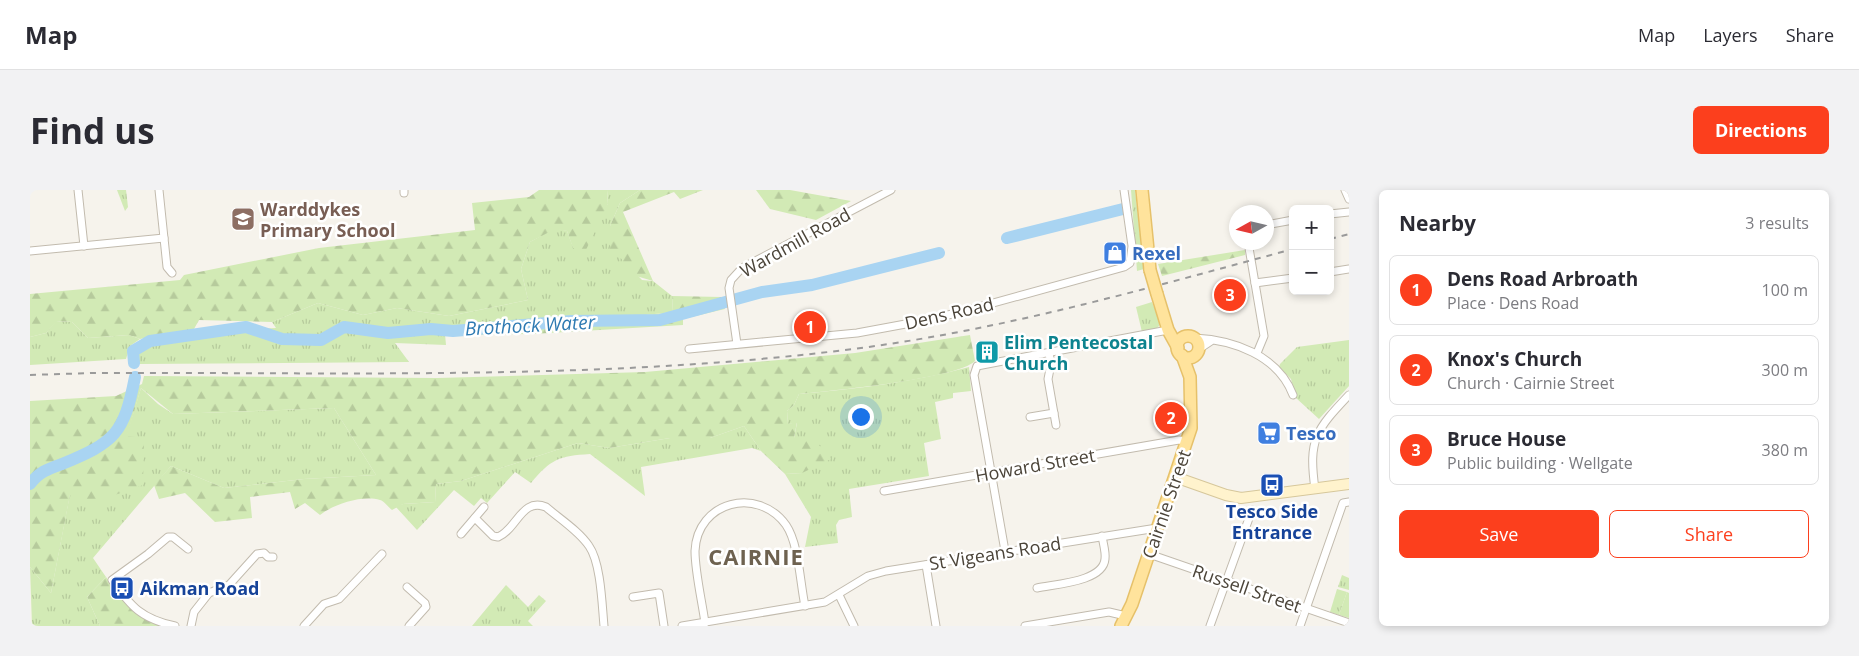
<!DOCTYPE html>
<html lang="en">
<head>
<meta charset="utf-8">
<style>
	body { margin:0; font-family:"Open Sans",sans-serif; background:#f2f2f3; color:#2b2b33 }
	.controls { position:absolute; right:15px; top:15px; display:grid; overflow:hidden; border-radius:8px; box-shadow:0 2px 8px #0003 }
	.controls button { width:45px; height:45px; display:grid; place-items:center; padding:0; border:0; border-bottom:1px solid #e1e1e2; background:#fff; color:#2b2b33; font:25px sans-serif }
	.compass { position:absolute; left:1199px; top:15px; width:45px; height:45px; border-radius:50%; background:#fff; box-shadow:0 2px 8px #0003; rotate:262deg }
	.you { position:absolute; left:830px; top:226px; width:18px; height:18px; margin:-12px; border:4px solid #fff; border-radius:50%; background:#1a73e8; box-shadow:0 0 0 8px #1a73e833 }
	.badge { display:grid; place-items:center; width:32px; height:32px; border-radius:50%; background:#fc3f1d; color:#fff; font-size:16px; font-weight:700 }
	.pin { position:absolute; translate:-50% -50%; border:2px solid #fff; box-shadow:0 1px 5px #0006 }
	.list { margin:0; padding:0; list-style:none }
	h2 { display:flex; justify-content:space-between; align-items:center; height:65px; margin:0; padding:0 20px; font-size:21px }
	h2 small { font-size:16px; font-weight:400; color:#7c7c81 }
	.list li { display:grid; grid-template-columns:32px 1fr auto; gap:15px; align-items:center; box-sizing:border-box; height:70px; margin:0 10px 10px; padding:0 10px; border:1px solid #e1e1e2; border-radius:8px }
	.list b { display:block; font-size:19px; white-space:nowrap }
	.list p { margin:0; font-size:16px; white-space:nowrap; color:#7c7c81 }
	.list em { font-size:16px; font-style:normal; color:#7c7c81 }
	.actions { display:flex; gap:10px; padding:15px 20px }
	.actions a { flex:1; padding:11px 0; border:1px solid #fc3f1d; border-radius:8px; text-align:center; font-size:18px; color:#fc3f1d }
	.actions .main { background:#fc3f1d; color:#fff }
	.map { position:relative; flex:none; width:1319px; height:436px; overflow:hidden; border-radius:8px }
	header { display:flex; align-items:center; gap:30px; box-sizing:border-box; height:70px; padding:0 25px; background:#fff; border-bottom:1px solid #e1e1e2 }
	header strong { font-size:24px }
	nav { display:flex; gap:28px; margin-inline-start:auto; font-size:18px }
	.intro { display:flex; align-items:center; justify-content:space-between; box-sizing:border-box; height:120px; padding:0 30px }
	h1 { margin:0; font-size:35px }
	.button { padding:12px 22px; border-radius:8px; background:#fc3f1d; color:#fff; font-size:18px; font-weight:700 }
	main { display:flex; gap:30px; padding:0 30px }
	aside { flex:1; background:#fff; border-radius:8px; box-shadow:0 2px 8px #0003 }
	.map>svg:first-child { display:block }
</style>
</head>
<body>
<header>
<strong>Map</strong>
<nav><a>Map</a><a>Layers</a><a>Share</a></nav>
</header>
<div class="intro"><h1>Find us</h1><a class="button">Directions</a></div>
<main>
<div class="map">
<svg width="1319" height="436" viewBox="0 0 1319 436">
	<defs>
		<pattern id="grass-tufts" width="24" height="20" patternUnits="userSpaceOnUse" patternTransform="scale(1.25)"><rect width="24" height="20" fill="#d2eab5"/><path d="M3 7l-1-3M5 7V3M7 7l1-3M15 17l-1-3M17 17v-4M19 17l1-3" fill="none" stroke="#b6ca9c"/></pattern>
		<pattern id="forest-firs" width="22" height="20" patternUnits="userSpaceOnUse" patternTransform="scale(1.25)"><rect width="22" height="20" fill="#d2eab5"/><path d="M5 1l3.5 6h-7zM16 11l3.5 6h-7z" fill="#b6ca9c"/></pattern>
	</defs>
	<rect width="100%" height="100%" fill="#f6f3ec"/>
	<g fill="url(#grass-tufts)">
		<path d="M87 0H96L98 17 95 21Z"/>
		<path d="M577 0H610L590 13 580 36 592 69 612 90 623 91 642 106 643 122 588 128 431 136 437 145 415 144 416 155 365 153 379 172 108 174 107 162C138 145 210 140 246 138L242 132 288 113 333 125 367 118 419 126 498 110 491 79 500 52 525 38 537 41 543 57 578 14Z"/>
		<path d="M1101 0H1105L1114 79 1107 81Z"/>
		<path d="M1122 112 1129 130V136L1125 140 1112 142 1106 117Z"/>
		<path d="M26 131 42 132 58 148 99 145 110 149 100 156 96 169 0 175V147L16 143Z"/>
		<path d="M1319 150V196L1289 229 1266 208 1261 189 1249 177 1250 174 1267 157Z"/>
		<path d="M939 177 941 201 923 203V208L905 212 911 249 894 253 899 286 819 299 822 327 809 330 806 335 808 353 775 357 781 327 755 284 772 283 764 248 767 233 758 234 757 221 764 215 769 204C825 199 885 192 939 177Z"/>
		<path d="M111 198 128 214 143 224 304 218 346 285 274 289 194 298 141 276 63 368 76 387 57 407 70 436H2L0 377 21 403 40 304 96 247Z"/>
		<path d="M714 236 731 261 722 258 611 277 615 306 560 264C529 266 521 269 501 293L485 282 457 313 451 308 444 316 424 300 387 340 365 316 373 314 405 312 406 294 431 291 548 253 579 258 640 248H680Z"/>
		<path d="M1312 385 1319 388V400L1308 397Z"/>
		<path d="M476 395 498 417 509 405 516 411 498 431 503 436H442Z"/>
		<path d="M1307 399 1317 402 1309 425 1300 422Z"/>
	</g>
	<g fill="url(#forest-firs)">
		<path d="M509 0H577L578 14 554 64 543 58 537 41 525 39 500 52 491 79 498 110 419 126 367 118 333 125 288 113 242 132 169 130 164 139 110 149 99 145 58 148 42 132 27 131 16 143 0 147V104L150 90 154 85 289 58 445 40 442 13 499 7Z"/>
		<path d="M610 0H673L650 9 644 2 593 22 623 91 596 83 592 69 580 63V36L590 13Z"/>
		<path d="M726 0H760L821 11 786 30 740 19Z"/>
		<path d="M1215 60V65L1132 86 1128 74Z"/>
		<path d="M642 106 692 107 695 119 653 129V135L502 144 437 145 431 136 588 128 643 122Z"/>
		<path d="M940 145 945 171C927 189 799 201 769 204L764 215 757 221 758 234 767 232 764 248 782 247 801 269 772 283 755 284 731 261 714 236 680 248H640L579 258 548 253 431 291 406 294 405 312 373 314 362 320C358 317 354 311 350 310 332 305 304 314 290 325L275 313 265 319 260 302 220 307 222 328 185 332 155 303 129 309 124 295 141 276 194 298 274 289 346 285 304 218 143 224 111 198 97 246 114 248 113 295 54 316 40 305 21 403 0 377V211L86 206 112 194 114 186 407 188 615 182 825 163Z"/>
		<path d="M76 387 92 407 138 436H70L57 407Z"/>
	</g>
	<path fill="#d2eab5" d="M1317 402 1319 403V428L1309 425Z"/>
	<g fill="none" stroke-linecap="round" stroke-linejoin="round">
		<g stroke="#a9d4f2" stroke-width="12">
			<path d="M977 48 1093 19"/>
			<path d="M104 173 103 161 120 151 216 137 252 149 291 150 314 137 358 143 401 139 423 141 541 131 630 130 732 102 782 95 909 63"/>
			<path d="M0 294C9 282 18 279 32 274 85 252 94 244 105 187"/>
		</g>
		<g stroke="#c2bbae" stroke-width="9">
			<g id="minor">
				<path d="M48 0 54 56"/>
				<path d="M129 0 137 77 142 83"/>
				<path d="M374 0V3"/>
				<path d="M1315 0 1319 9"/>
				<path d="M1300 24 1319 22"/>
				<path d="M1236 35 1263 30"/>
				<path d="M1218 52 1234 146 1227 163"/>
				<path d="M0 61 134 48"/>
				<path d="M1300 82 1319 79"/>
				<path d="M1225 93 1263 88"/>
				<path d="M1165 148C1203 150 1248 165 1263 205"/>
				<path d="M707 154 699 98 701 90 712 78 861 0"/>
				<path d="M659 159 827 143 881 133 927 123 1094 77 1100 73 1102 56 1094 0"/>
				<path d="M1169 159 1181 151"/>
				<path d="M1019 163 1021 174 1018 189 1026 235"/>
				<path d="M1000 227 1024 223"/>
				<path d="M1285 299C1278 249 1286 240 1319 205"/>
				<path d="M854 301 1149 250 1157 251"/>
				<path d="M445 328 463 346 468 347C487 339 492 307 516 317 530 329 549 341 559 356 571 373 572 415 574 436"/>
				<path d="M431 344 454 317"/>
				<path d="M975 361 944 185 947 176 1138 140"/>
				<path d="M1119 364 1319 433"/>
				<path d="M896 375 906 436"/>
				<path d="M377 397 395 413 396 417 379 436"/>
				<path d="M1007 398C1025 394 1073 392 1075 369 1076 362 1073 353 1072 346"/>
				<path d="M809 405 824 436"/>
				<path d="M603 407 629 403 634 436"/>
				<path d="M675 433C672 411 665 382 665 361 667 311 728 296 756 335 769 354 770 393 775 416"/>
				<path d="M145 436C112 429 101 417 82 390L118 364 138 347H143L158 359"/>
				<path d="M161 436 164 422 179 403 199 395 227 364 234 363 238 367H243"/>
				<path d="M274 436 294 414 309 409 352 364"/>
				<path d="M652 436 795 412 838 386 856 381 1127 338"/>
				<path d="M995 436 1079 422 1096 426"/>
				<path d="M1180 436 1222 320"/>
				<path d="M1270 436 1313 313 1319 312"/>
			</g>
		</g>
		<g stroke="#d6c79b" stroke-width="12">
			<path id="secondary" d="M1145 287 1196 305 1211 308 1319 294"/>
		</g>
		<g stroke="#e6c16a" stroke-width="14">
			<g id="primary">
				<path d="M1112 0 1120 80"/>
				<path d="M1127 104 1138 140 1148 158"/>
				<circle cx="1158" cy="157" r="11"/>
				<path d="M1091 436 1102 414 1161 238 1160 187 1152 165"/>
			</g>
		</g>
		<use href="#minor" stroke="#fff" stroke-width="7"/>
		<use href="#secondary" stroke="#fff3cd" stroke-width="10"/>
		<use href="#primary" stroke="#ffe39c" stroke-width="11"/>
		<g stroke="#9a9a9a" stroke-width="2" stroke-dasharray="6 6" stroke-linecap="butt">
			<path d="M1300 49 1319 44"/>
			<path d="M0 185 62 183C316 182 571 191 823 159 973 140 1118 98 1263 59"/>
		</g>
		<g stroke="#e6c16a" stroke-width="14" stroke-linecap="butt">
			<path id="primary-bridge" d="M1120 80 1127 104"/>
		</g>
		<use href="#primary-bridge" stroke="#ffe39c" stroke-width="11"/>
	</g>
	<defs>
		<g id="school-square" transform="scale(1.25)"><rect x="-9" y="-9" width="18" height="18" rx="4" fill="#8d6e63" stroke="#fff"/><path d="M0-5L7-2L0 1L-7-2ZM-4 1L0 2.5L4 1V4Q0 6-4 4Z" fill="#fff"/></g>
		<g id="shop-square" transform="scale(1.25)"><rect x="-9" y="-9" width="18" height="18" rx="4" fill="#3f7fe0" stroke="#fff"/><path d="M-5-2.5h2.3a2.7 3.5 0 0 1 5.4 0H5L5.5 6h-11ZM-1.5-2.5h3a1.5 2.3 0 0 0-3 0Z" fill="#fff"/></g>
		<g id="building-square" transform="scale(1.25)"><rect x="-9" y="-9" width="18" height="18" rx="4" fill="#0f9aa8" stroke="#fff"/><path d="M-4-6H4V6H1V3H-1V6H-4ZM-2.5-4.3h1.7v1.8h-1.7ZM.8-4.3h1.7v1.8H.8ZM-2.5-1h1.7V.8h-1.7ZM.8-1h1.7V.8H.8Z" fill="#fff"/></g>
		<g id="supermarket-square" transform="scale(1.25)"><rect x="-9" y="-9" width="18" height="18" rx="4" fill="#3f7fe0" stroke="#fff"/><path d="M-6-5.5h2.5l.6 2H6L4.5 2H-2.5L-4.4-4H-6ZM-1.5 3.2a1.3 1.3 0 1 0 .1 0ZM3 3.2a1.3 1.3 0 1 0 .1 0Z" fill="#fff"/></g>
		<g id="bus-square" transform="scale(1.25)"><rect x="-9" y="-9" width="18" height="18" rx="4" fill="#1a4fb4" stroke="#fff"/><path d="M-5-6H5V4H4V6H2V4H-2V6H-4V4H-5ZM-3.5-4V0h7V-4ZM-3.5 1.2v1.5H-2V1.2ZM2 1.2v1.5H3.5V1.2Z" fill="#fff"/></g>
	</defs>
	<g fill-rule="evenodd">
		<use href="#school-square" x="213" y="29"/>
		<use href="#shop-square" x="1085" y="63"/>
		<use href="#building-square" x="957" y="162"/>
		<use href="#supermarket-square" x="1239" y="243"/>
		<use href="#bus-square" x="1242" y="295"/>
		<use href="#bus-square" x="92" y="398"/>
	</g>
	<g text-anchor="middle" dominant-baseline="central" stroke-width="5" stroke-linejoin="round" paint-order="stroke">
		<g font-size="18" font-weight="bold" fill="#785e54" stroke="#fff" text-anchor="start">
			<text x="230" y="19">Warddykes<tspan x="230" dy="21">Primary School</tspan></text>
		</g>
		<g font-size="18" fill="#4b4439" stroke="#fff">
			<text transform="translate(765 52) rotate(-29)">Wardmill Road</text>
			<text transform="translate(919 123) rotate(-13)">Dens Road</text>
			<text transform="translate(1005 275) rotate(-10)">Howard Street</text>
			<text transform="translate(1136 314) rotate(-71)">Cairnie Street</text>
			<text transform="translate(965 363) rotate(-9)">St Vigeans Road</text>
			<text transform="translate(1217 398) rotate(19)">Russell Street</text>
		</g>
		<g font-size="18" font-weight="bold" fill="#366cbe" stroke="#fff" text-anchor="start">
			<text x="1102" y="63">Rexel</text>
			<text x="1256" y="243">Tesco</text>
		</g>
		<g font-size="18" font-weight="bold" fill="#0d838f" stroke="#fff" text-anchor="start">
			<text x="974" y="152">Elim Pentecostal<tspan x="974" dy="21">Church</tspan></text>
		</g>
		<g font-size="18" font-weight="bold" fill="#164399" stroke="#fff">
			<text x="1242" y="321">Tesco Side<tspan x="1242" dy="21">Entrance</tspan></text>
			<text x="110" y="398" text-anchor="start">Aikman Road</text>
		</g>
		<g font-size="19" font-style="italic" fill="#2e7ab2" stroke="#fff">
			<text transform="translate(500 135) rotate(-3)">Brothock Water</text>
		</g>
		<g font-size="22" font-weight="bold" letter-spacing="1" fill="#6e6250" stroke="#fff">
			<text x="726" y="366">CAIRNIE</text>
		</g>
	</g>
</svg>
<div class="controls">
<button>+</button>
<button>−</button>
</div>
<svg class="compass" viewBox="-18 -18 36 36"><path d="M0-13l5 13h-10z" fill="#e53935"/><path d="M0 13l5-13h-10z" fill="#7c7c81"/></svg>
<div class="you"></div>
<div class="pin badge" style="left:780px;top:137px">1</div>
<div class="pin badge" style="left:1141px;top:228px">2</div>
<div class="pin badge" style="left:1200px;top:105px">3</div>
</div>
<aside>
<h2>Nearby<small>3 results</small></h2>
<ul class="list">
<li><span class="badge">1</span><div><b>Dens Road Arbroath</b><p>Place · Dens Road</p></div><em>100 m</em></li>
<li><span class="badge">2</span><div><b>Knox's Church</b><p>Church · Cairnie Street</p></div><em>300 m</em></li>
<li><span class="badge">3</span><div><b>Bruce House</b><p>Public building · Wellgate</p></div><em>380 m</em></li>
</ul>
<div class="actions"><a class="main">Save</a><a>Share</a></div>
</aside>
</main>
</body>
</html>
